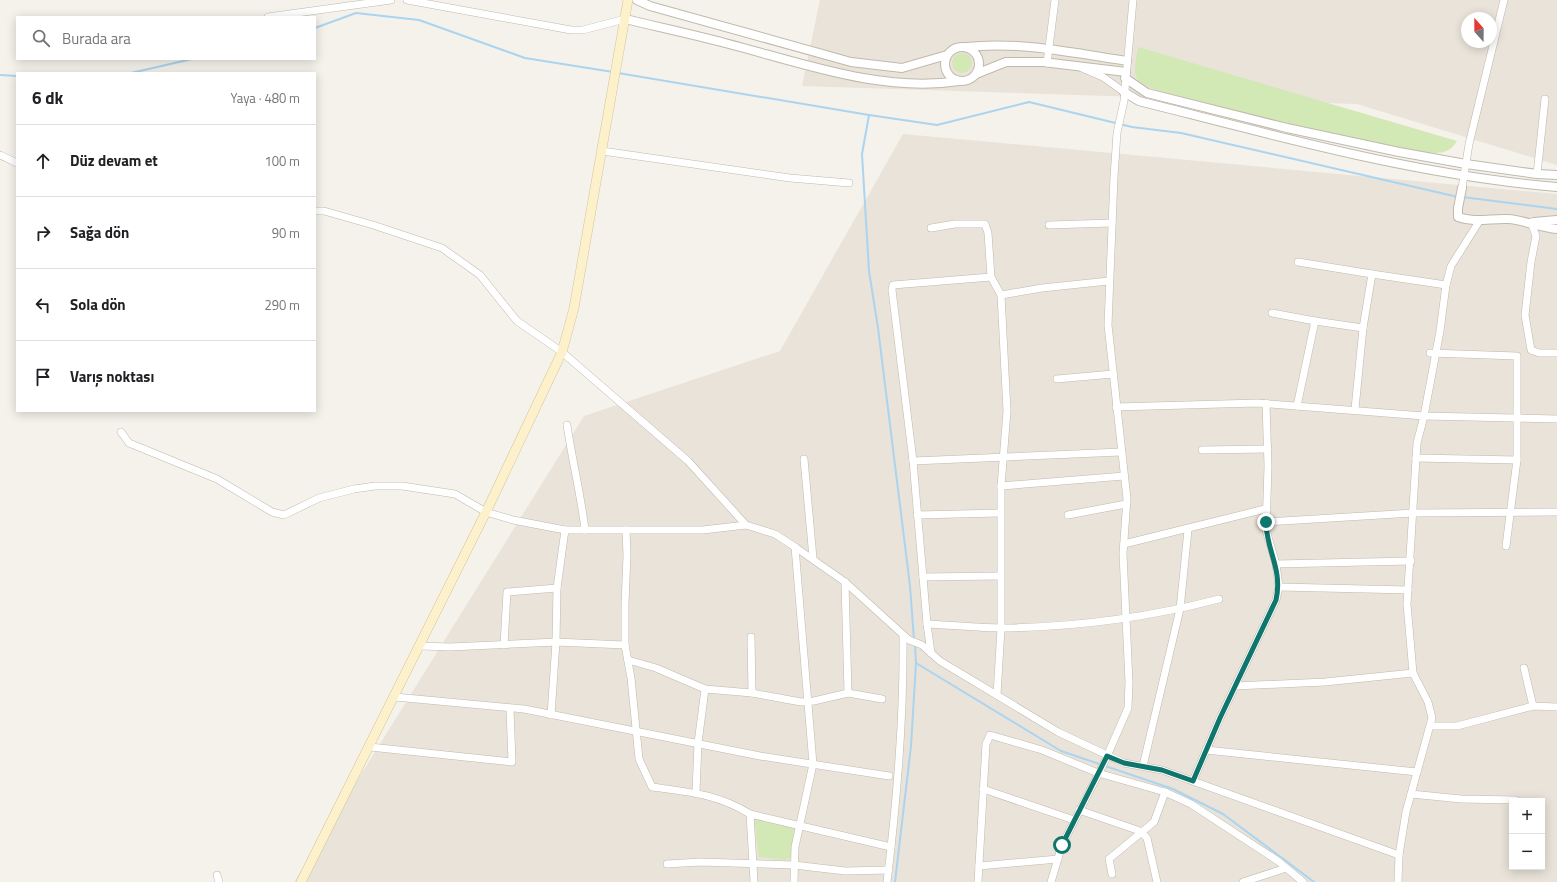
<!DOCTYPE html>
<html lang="tr">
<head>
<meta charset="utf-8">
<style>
	body { margin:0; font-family:"Titillium Web",sans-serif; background:#f2f2f2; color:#202124 }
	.controls { position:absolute; right:12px; bottom:12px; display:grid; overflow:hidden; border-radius:0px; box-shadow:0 2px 10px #0003 }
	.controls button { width:36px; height:36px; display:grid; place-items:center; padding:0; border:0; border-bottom:1px solid #e0e0e0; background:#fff; color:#202124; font:20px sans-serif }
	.compass { position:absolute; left:1461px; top:12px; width:36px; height:36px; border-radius:50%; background:#fff; box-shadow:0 2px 10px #0003; rotate:339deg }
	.stop { position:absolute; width:12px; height:12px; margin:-9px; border:3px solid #0f766e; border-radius:50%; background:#fff }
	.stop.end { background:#0f766e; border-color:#fff; box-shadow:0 1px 4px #0008 }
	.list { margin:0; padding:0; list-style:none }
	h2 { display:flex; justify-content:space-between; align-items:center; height:52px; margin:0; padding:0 16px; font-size:17px }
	h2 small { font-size:13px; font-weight:400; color:#757577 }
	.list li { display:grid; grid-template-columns:26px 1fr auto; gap:12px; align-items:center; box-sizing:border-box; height:72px; padding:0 16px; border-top:1px solid #e0e0e0 }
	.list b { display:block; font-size:15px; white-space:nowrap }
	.list em { font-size:13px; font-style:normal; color:#757577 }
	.icon { flex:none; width:22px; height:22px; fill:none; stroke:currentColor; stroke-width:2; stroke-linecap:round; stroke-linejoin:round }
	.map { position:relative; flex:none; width:1557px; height:882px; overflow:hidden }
	.search { position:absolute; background:#fff; box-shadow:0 2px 10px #0003; left:16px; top:16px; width:300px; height:44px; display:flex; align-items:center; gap:10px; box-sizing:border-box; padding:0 14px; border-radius:0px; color:#757577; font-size:15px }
	.panel { position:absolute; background:#fff; box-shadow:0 2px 10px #0003; left:16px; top:72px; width:300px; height:340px; border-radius:0px }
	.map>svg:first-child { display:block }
</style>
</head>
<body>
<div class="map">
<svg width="1557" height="882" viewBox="0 0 1557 882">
	<rect width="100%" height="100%" fill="#f5f2eb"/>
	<g fill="#e9e3d9" fill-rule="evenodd">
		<path d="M820 0H1557V165L1357 104 802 86ZM1467 18H1491V42H1467Z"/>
		<path d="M903 134 1557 194V882H294L584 416 780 351ZM1512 801H1542V867H1512Z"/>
	</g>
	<g fill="#d2e8b5">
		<path d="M1138 47 1457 141C1448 156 1436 153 1420 152 1380 143 1154 101 1138 80 1132 71 1137 56 1138 47Z"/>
		<circle cx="962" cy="63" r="10"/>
		<path d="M759 819 794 826 792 857 785 860 759 857 755 826V821Z"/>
	</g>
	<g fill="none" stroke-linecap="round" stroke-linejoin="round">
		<g stroke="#aad4ef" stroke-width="2">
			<path d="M315 28 356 13 419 20 525 58 613 72"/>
			<path d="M131 73 192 59"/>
			<path d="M618 73 869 115 937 125 1029 102 1132 127 1181 133 1458 197"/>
			<path d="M0 75 17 76"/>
			<path d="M869 115 862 154 869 271 878 328 910 586 914 640"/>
			<path d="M1462 197 1557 209"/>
			<path d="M916 663 1061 751 1173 789 1223 814 1314 882"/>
			<path d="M895 882 911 746 916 663 915 645"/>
		</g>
		<g stroke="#c0b9ad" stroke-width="8">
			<g id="minor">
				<path d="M407 0 571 30H583L625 19"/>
				<path d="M268 17 391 0"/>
				<path d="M1047 63 1055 0"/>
				<path d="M1082 68 1103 77 1124 92"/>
				<path d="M602 151 790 178 849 183"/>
				<path d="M0 155 17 163"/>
				<path d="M1537 174 1545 99"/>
				<path d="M1462 188 1469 144 1504 0"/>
				<path d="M315 211H324L373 225 442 248 480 275 517 321 562 352 688 461 746 525"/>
				<path d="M1531 222 1536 236 1531 262 1525 315 1531 350 1539 353H1557"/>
				<path d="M1049 225 1112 223"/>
				<path d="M931 228 955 224H985L988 233 991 277 1001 295 1007 411 1001 486V628L997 695"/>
				<path d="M1298 262 1372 274 1363 328 1355 409"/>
				<path d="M1372 274 1446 285 1451 266 1480 220"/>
				<path d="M991 277 893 285 892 290 913 461 1121 452"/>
				<path d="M1001 295 1042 288 1109 281"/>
				<path d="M1272 313 1315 321 1363 328"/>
				<path d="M1430 353 1517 356V460L1506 546"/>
				<path d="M1057 379 1113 374"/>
				<path d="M1297 406 1315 321"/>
				<path d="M1116 407 1257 403 1424 416 1557 419"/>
				<path d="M567 425C572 460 581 495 585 530"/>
				<path d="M121 432 129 443 217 479 272 512 284 515 319 498 354 489 375 486H402L455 494 486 512 513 520 565 530H703L746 525 775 534 795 547 845 582 909 640 922 645 940 661 1058 732 1124 763 1162 770 1399 855"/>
				<path d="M1202 450 1268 449"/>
				<path d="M1416 458 1517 460"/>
				<path d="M804 459 813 558"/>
				<path d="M913 461 927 624 931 653"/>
				<path d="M1001 486 1124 476"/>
				<path d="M917 515 1000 513"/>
				<path d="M1068 515 1126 504"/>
				<path d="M1266 522 1413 513 1557 512"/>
				<path d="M626 530 627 555 625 604V645L631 678 639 759 652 787C689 792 717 794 750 814L891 847"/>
				<path d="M1124 544 1265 509"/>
				<path d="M1276 564 1411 561"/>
				<path d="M923 577 1000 576"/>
				<path d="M845 582 848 693"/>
				<path d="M1279 587 1408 590"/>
				<path d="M927 624C952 625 978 628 1003 628 1074 627 1150 617 1219 599"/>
				<path d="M751 637 752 693"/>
				<path d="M504 645 507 592 557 588"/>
				<path d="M420 646 450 647 556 642 625 645"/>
				<path d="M628 660 656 668 705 689 752 693 801 702 814 701 848 693 882 699"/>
				<path d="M1524 668 1533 706"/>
				<path d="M1235 686 1325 682 1413 673"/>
				<path d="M395 697 524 709 760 756 889 776"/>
				<path d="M551 715 556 642 557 588 565 530"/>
				<path d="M1431 726H1457L1533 706 1557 707"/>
				<path d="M370 747 512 762 510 709"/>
				<path d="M1206 750 1417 772"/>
				<path d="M1143 766 1180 609 1188 530"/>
				<path d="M1193 781 1220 718 1276 600 1279 587 1276 564 1266 530 1268 466 1266 403"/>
				<path d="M983 789 1074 820"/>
				<path d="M696 792 698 743 705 689"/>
				<path d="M1411 794 1461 799 1516 800"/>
				<path d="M1079 810 1140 831 1147 838 1157 882"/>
				<path d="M750 814 754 882"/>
				<path d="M667 864 700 862 794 865 845 871 889 870"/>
				<path d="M979 866 1058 859"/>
				<path d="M1112 874 1109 859 1154 822 1165 792"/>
				<path d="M217 875 219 882"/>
				<path d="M794 882 795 847 813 764 795 547"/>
				<path d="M887 882C897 800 904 717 903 635"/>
				<path d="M978 882 986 744 990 735 1042 750 1098 773 1165 792 1191 804 1278 861 1303 882"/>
				<path d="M1051 882 1062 845 1104 763 1128 708 1129 682 1123 554 1127 499 1108 325 1114 177 1117 133 1124 101 1133 0"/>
				<path d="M1243 882 1286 868"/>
				<path d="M1398 882 1399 855 1406 812 1432 718 1428 702 1413 673 1407 604 1417 443 1424 416 1440 331 1446 285"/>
			</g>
		</g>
		<g stroke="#c0b9ad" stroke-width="10">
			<g id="tertiary">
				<path d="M637 0 650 6 851 62 902 68 947 55"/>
				<path d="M625 19C658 27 691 34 725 43 799 62 881 93 959 81"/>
				<circle cx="962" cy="64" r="17"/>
				<path d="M966 47C1019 41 1074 53 1127 61"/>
				<path d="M976 74 1006 62H1043L1126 72"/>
				<path d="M1125 78 1147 93 1287 128 1399 152 1466 164 1537 174 1557 175"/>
				<path d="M1124 92 1139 101C1277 136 1415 175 1557 187"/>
				<path d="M1462 188 1458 208V217C1474 223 1492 218 1508 219 1525 220 1540 228 1557 229"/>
				<path d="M1534 222 1557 220"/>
			</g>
		</g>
		<g stroke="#d3c49b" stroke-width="10">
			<path id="secondary" d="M301 882 486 512 562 352 574 308 628 0"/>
		</g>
		<use href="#minor" stroke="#fff" stroke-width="7"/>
		<use href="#tertiary" stroke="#fff" stroke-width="8"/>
		<use href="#secondary" stroke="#fdf1cc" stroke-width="9"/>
	</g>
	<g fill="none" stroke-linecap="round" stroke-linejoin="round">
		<path stroke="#0f766e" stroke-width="5" d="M1062 845 1107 756 1124 763 1162 770 1193 781 1220 718 1276 600C1283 569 1266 550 1266 522"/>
	</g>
</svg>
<div class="controls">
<button>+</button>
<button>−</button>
</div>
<svg class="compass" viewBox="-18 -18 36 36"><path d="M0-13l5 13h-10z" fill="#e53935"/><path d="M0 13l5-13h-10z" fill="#757577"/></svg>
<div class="stop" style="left:1062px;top:845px"></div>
<div class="stop end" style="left:1266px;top:522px"></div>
<div class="search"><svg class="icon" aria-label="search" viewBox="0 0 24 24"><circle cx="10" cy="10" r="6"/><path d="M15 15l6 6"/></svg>Burada ara</div>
<section class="panel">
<h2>6 dk<small>Yaya · 480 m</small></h2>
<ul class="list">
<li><svg class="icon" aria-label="ahead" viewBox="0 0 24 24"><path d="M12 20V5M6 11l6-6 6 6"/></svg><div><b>Düz devam et</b></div><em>100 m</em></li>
<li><svg class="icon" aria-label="right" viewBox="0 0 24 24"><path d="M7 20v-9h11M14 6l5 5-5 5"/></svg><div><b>Sağa dön</b></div><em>90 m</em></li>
<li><svg class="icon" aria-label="left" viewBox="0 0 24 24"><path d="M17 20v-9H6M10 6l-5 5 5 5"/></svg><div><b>Sola dön</b></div><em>290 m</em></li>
<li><svg class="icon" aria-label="arrive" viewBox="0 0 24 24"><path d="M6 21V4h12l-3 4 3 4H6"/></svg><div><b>Varış noktası</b></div></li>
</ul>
</section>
</div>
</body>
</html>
